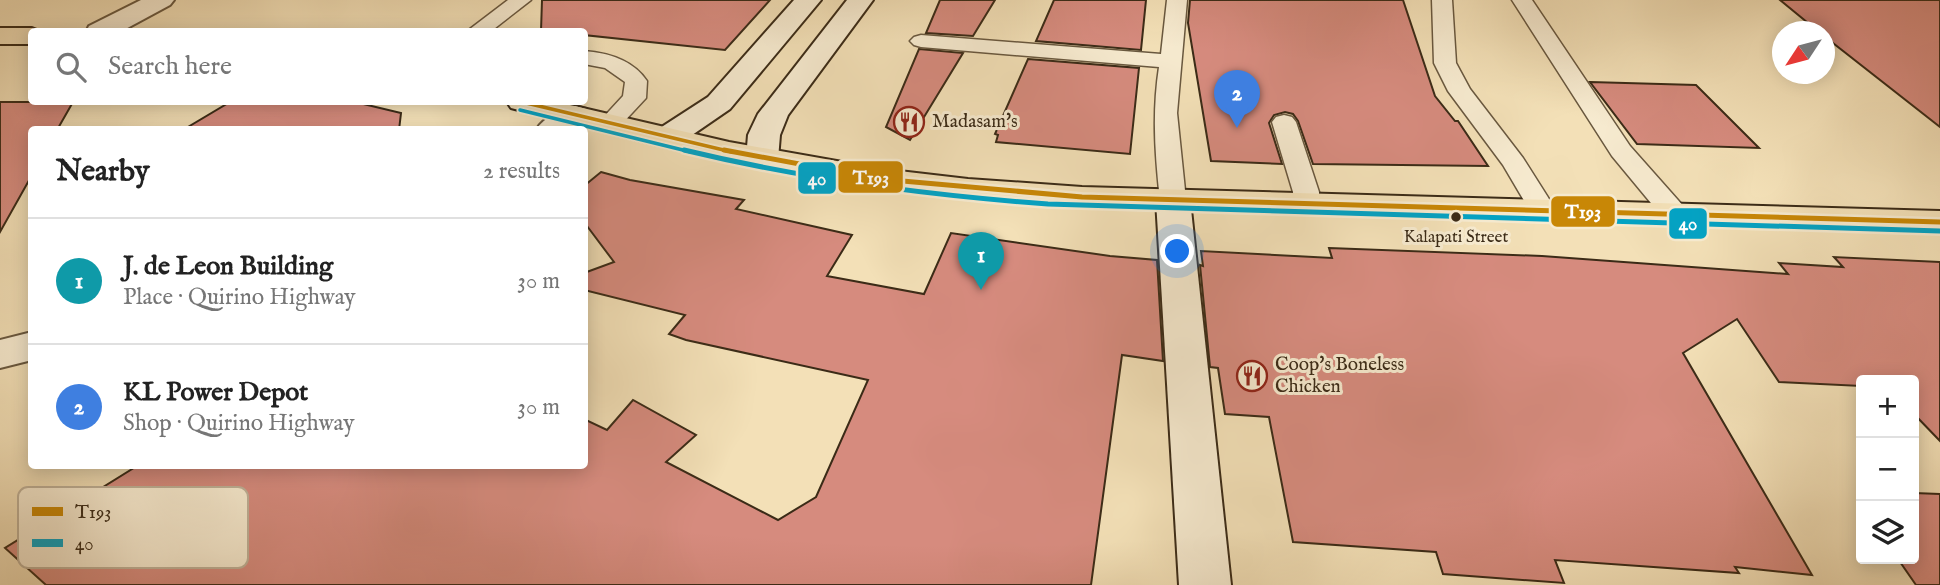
<!DOCTYPE html>
<html lang="en">
<head>
<meta charset="utf-8">
<style>
	body { margin:0; font-family:"IM FELL English",serif; background:#f2f2f2; color:#222 }
	.controls { position:absolute; right:21px; bottom:21px; display:grid; overflow:hidden; border-radius:7px; box-shadow:0 4px 18px #0003 }
	.controls button { width:63px; height:63px; display:grid; place-items:center; padding:0; border:0; border-bottom:2px solid #e0e0e0; background:#fff; color:#222; font:35px sans-serif }
	.compass { position:absolute; left:1772px; top:21px; width:63px; height:63px; border-radius:50%; background:#fff; box-shadow:0 4px 18px #0003; rotate:234deg }
	.you { position:absolute; left:1178px; top:252px; width:24px; height:24px; margin:-18px; border:5px solid #fff; border-radius:50%; background:#1a73e8; box-shadow:0 0 0 10px #1a73e833 }
	.badge { display:grid; place-items:center; width:46px; height:46px; border-radius:50%; background:#8f2418; color:#fff; font-size:23px; font-weight:700 }
	.pin { position:absolute; translate:-50% -58px; filter:drop-shadow(0 2px 4px #0008) }
	.pin::after { content:''; position:absolute; top:37px; width:24px; height:21px; background:inherit; clip-path:polygon(0 0,100% 0,50% 100%) }
	.list { margin:0; padding:0; list-style:none }
	h2 { display:flex; justify-content:space-between; align-items:center; height:91px; margin:0; padding:0 28px; font-size:30px }
	h2 small { font-size:23px; font-weight:400; color:#767676 }
	.list li { display:grid; grid-template-columns:46px 1fr auto; gap:21px; align-items:center; box-sizing:border-box; height:126px; padding:0 28px; border-top:2px solid #e0e0e0 }
	.list b { display:block; font-size:26px; white-space:nowrap }
	.list p { margin:0; font-size:23px; white-space:nowrap; color:#767676 }
	.list em { font-size:23px; font-style:normal; color:#767676 }
	.icon { flex:none; width:38px; height:38px; fill:none; stroke:currentColor; stroke-width:2; stroke-linecap:round; stroke-linejoin:round }
	.map { position:relative; flex:none; width:1940px; height:585px; overflow:hidden }
	.search { position:absolute; background:#fff; box-shadow:0 4px 18px #0003; left:28px; top:28px; width:560px; height:77px; display:flex; align-items:center; gap:18px; box-sizing:border-box; padding:0 24px; border-radius:7px; color:#767676; font-size:26px }
	.panel { position:absolute; background:#fff; box-shadow:0 4px 18px #0003; left:28px; top:126px; width:560px; height:343px; border-radius:7px }
	.map>svg:first-child { display:block }
</style>
</head>
<body>
<div class="map">
<svg width="1940" height="585" viewBox="0 0 1940 585">
	<rect width="100%" height="100%" fill="#f3e0b7"/>
	<filter id="stains"><feTurbulence type="fractalNoise" baseFrequency=".00286" numOctaves="4"/><feColorMatrix values="0 0 0 0 .2 0 0 0 0 .09 0 0 0 0 .02 0 0 0 .5 -.17"/></filter>
	<radialGradient id="worn" r=".72"><stop offset=".6" stop-color="#630" stop-opacity="0"/><stop offset="1" stop-color="#630" stop-opacity=".3"/></radialGradient>
	<g fill="#d68b7e" stroke="#3b2b17" stroke-width="2">
		<path d="M542 0H770L725 50 584 35V32L541 31Z"/>
		<path d="M940 0H995L973 36 926 33Z"/>
		<path d="M1054 0H1146L1141 50 1036 41Z"/>
		<path d="M1190 0H1403L1435 96 1455 121H1458L1488 166 1313 164 1298 121 1293 114 1285 112 1274 115 1269 123 1282 164 1211 161 1188 23Z"/>
		<path d="M1780 0H1940V127L1824 36V32H1819Z"/>
		<path d="M919 49 963 53 910 140 886 127Z"/>
		<path d="M1028 59 1139 68 1130 154 996 142 998 135 995 134Z"/>
		<path d="M1590 82 1696 85 1759 148 1637 144Z"/>
		<path d="M0 102H73L57 130H32V175L0 232Z"/>
		<path d="M230 102H355L401 113 399 130H183Z"/>
		<path d="M601 172 630 180 744 200 736 209 852 235 827 276 924 294 951 233 1110 256 1157 260 1163 361 1122 355 1091 585H46L5 548 137 466H584V419L607 430 633 400 696 435 666 462 778 520 816 497 868 380 686 340 669 334 685 315 584 290V273L614 262 584 222V186Z"/>
		<path d="M1329 248 1542 256 1788 274 1779 263 1843 267 1834 257 1940 262V441L1914 414V380H1861V386L1779 382 1737 319 1683 353 1812 575 1735 567 1739 573 1555 560 1564 583 1443 574 1436 552 1293 542 1269 417 1225 414 1218 368 1210 367 1200 265 1203 266 1201 251 1332 258Z"/>
		<path d="M1914 493 1940 494V585H1916L1898 559H1914Z"/>
	</g>
	<g fill="none" stroke-linecap="round" stroke-linejoin="round">
		<g stroke="#69583f" stroke-width="3">
			<g id="lane">
				<path d="M508 0H531L490 32H466Z"/>
				<path d="M1167 0H1187L1177 113 1186 200 1182 206 1173 208 1164 206 1160 200C1155 154 1152 113 1159 67L921 47 914 45 910 41 914 37 921 35 1161 54Z"/>
				<path d="M1432 0H1452L1456 63 1470 89 1523 158 1556 210 1553 216 1543 218 1533 216 1503 165 1448 91 1434 63Z"/>
				<path d="M1512 0H1532L1630 146 1685 208 1689 214 1685 220 1675 222 1665 220 1612 156Z"/>
				<path d="M584 51C609 53 633 60 647 81L646 98 619 127H603L599 122 623 96 625 82 605 68 584 64Z"/>
				<path d="M1284 115 1292 117 1296 122 1319 192V202L1315 208 1306 210 1297 208 1293 202V192L1272 122 1276 117Z"/>
			</g>
		</g>
		<g stroke="#69583f" stroke-width="4">
			<g id="street">
				<path d="M141 0H174L170 5 120 32H86L89 26Z"/>
				<path d="M575 106 586 109 590 115 573 130H536C544 117 561 109 575 106Z"/>
				<path d="M32 332V360L0 368V340Z"/>
			</g>
		</g>
		<g stroke="#3b2b17" stroke-width="4">
			<g id="secondary">
				<path d="M794 0H821L730 109 679 144 668 146 657 144 652 137 657 130 708 97Z"/>
				<path d="M847 0H873L788 115 780 135 778 159 774 166 762 169 750 166 746 159 748 135 758 114Z"/>
				<path d="M1173 190 1185 193 1190 200 1231 585H1179L1156 200 1161 193Z"/>
			</g>
		</g>
		<g stroke="#3b2b17" stroke-width="4">
			<g id="primary">
				<path d="M0 28H32L42 32H32V44H0Z"/>
				<path d="M507 102H557L729 142 882 169 968 179 1082 187 1940 211V233L1082 207C991 202 902 194 812 178 711 160 611 133 511 108Z"/>
			</g>
		</g>
		<use href="#lane" fill="#f7ebd0" fill-rule="evenodd"/>
		<use href="#street" fill="#f7ebd0" fill-rule="evenodd"/>
		<use href="#secondary" fill="#f7ebd0" fill-rule="evenodd"/>
		<use href="#primary" fill="#f3e0b7" fill-rule="evenodd"/>
		<g stroke="#f7ebd0" stroke-width="7">
			<path id="bus-1-far1" d="M522 102 732 152"/>
		</g>
		<g stroke="#f7ebd0" stroke-width="10">
			<path id="bus-1" d="M724 150 880 179 1082 197 1940 222"/>
		</g>
		<g stroke="#f7ebd0" stroke-width="7">
			<path id="bus-2-far1" d="M520 110 691 152"/>
		</g>
		<g stroke="#f7ebd0" stroke-width="10">
			<path id="bus-2" d="M684 150C804 179 925 195 1048 204L1940 231"/>
		</g>
		<use href="#bus-1-far1" stroke="#c88706" stroke-width="3.5"/>
		<use href="#bus-1" stroke="#c88706" stroke-width="5"/>
		<use href="#bus-2-far1" stroke="#03a3c5" stroke-width="3.5"/>
		<use href="#bus-2" stroke="#03a3c5" stroke-width="5"/>
	</g>
	<defs>
		<g id="restaurant-ring" transform="scale(1.575)"><circle r="9.5" fill="#f7ebd0" stroke="#8f2418" stroke-width="1.5"/><path d="M-5-6h1v4h1v-4h1v4h1v-4h1v5L-1.5 .5V6h-2V.5L-5-1ZM5-6V6H3V1.5H1.5Q1.5-4 5-6Z" fill="#8f2418"/></g>
	</defs>
	<g fill-rule="evenodd">
		<use href="#restaurant-ring" x="909" y="122"/>
		<use href="#restaurant-ring" x="1252" y="376"/>
	</g>
	<circle fill="#3b2b17" stroke="#f7ebd0" stroke-width="2.5" cx="1456" cy="217" r="6"/>
	<g text-anchor="middle" dominant-baseline="central" stroke-width="6" stroke-linejoin="round" paint-order="stroke">
		<g font-size="17" fill="#3b2b17" stroke="#f7ebd0">
			<text x="1456" y="237">Kalapati Street</text>
		</g>
		<g font-size="19" fill="#3b2b17" stroke="#f7ebd0" text-anchor="start">
			<text x="932" y="122">Madasam's</text>
			<text x="1275" y="365">Coop's Boneless<tspan x="1275" dy="22">Chicken</tspan></text>
		</g>
	</g>
	<rect x="18" y="487" width="230" height="81" rx="10" fill="#f7ebd0" stroke="#bfb198" stroke-width="2"/>
	<rect x="32" y="507" width="31" height="9" fill="#c88706"/>
	<rect x="32" y="539" width="31" height="8" fill="#03a3c5"/>
	<g font-size="19" fill="#3b2b17">
		<text x="75" y="518">T193</text>
		<text x="75" y="550">40</text>
	</g>
	<g stroke="#f7ebd0" stroke-width="2.5">
		<rect x="837" y="160" width="67" height="34" rx="7" fill="#c88706"/>
		<rect x="797" y="161" width="40" height="34" rx="7" fill="#03a3c5"/>
		<rect x="1550" y="195" width="66" height="33" rx="7" fill="#c88706"/>
		<rect x="1668" y="207" width="40" height="33" rx="7" fill="#03a3c5"/>
	</g>
	<g font-size="19" text-anchor="middle" font-weight="bold" fill="#fff">
		<text x="871" y="184">T193</text>
		<text x="817" y="185">40</text>
		<text x="1583" y="218">T193</text>
		<text x="1688" y="230">40</text>
	</g>
	<rect width="100%" height="100%" filter="url(#stains)"/>
	<rect width="100%" height="100%" fill="url(#worn)"/>
</svg>
<div class="controls">
<button>+</button>
<button>−</button>
<button><svg class="icon" aria-label="layers" viewBox="0 0 24 24"><path d="M12 4l9 5-9 5-9-5zM3 14l9 5 9-5"/></svg></button>
</div>
<svg class="compass" viewBox="-18 -18 36 36"><path d="M0-13l5 13h-10z" fill="#e53935"/><path d="M0 13l5-13h-10z" fill="#767676"/></svg>
<div class="you"></div>
<div class="pin badge" style="left:981px;top:290px;background:#0f9aa8">1</div>
<div class="pin badge" style="left:1237px;top:128px;background:#3f7fe0">2</div>
<div class="search"><svg class="icon" aria-label="search" viewBox="0 0 24 24"><circle cx="10" cy="10" r="6"/><path d="M15 15l6 6"/></svg>Search here</div>
<section class="panel">
<h2>Nearby<small>2 results</small></h2>
<ul class="list">
<li><span class="badge" style="background:#0f9aa8">1</span><div><b>J. de Leon Building</b><p>Place · Quirino Highway</p></div><em>30 m</em></li>
<li><span class="badge" style="background:#3f7fe0">2</span><div><b>KL Power Depot</b><p>Shop · Quirino Highway</p></div><em>30 m</em></li>
</ul>
</section>
</div>
</body>
</html>
